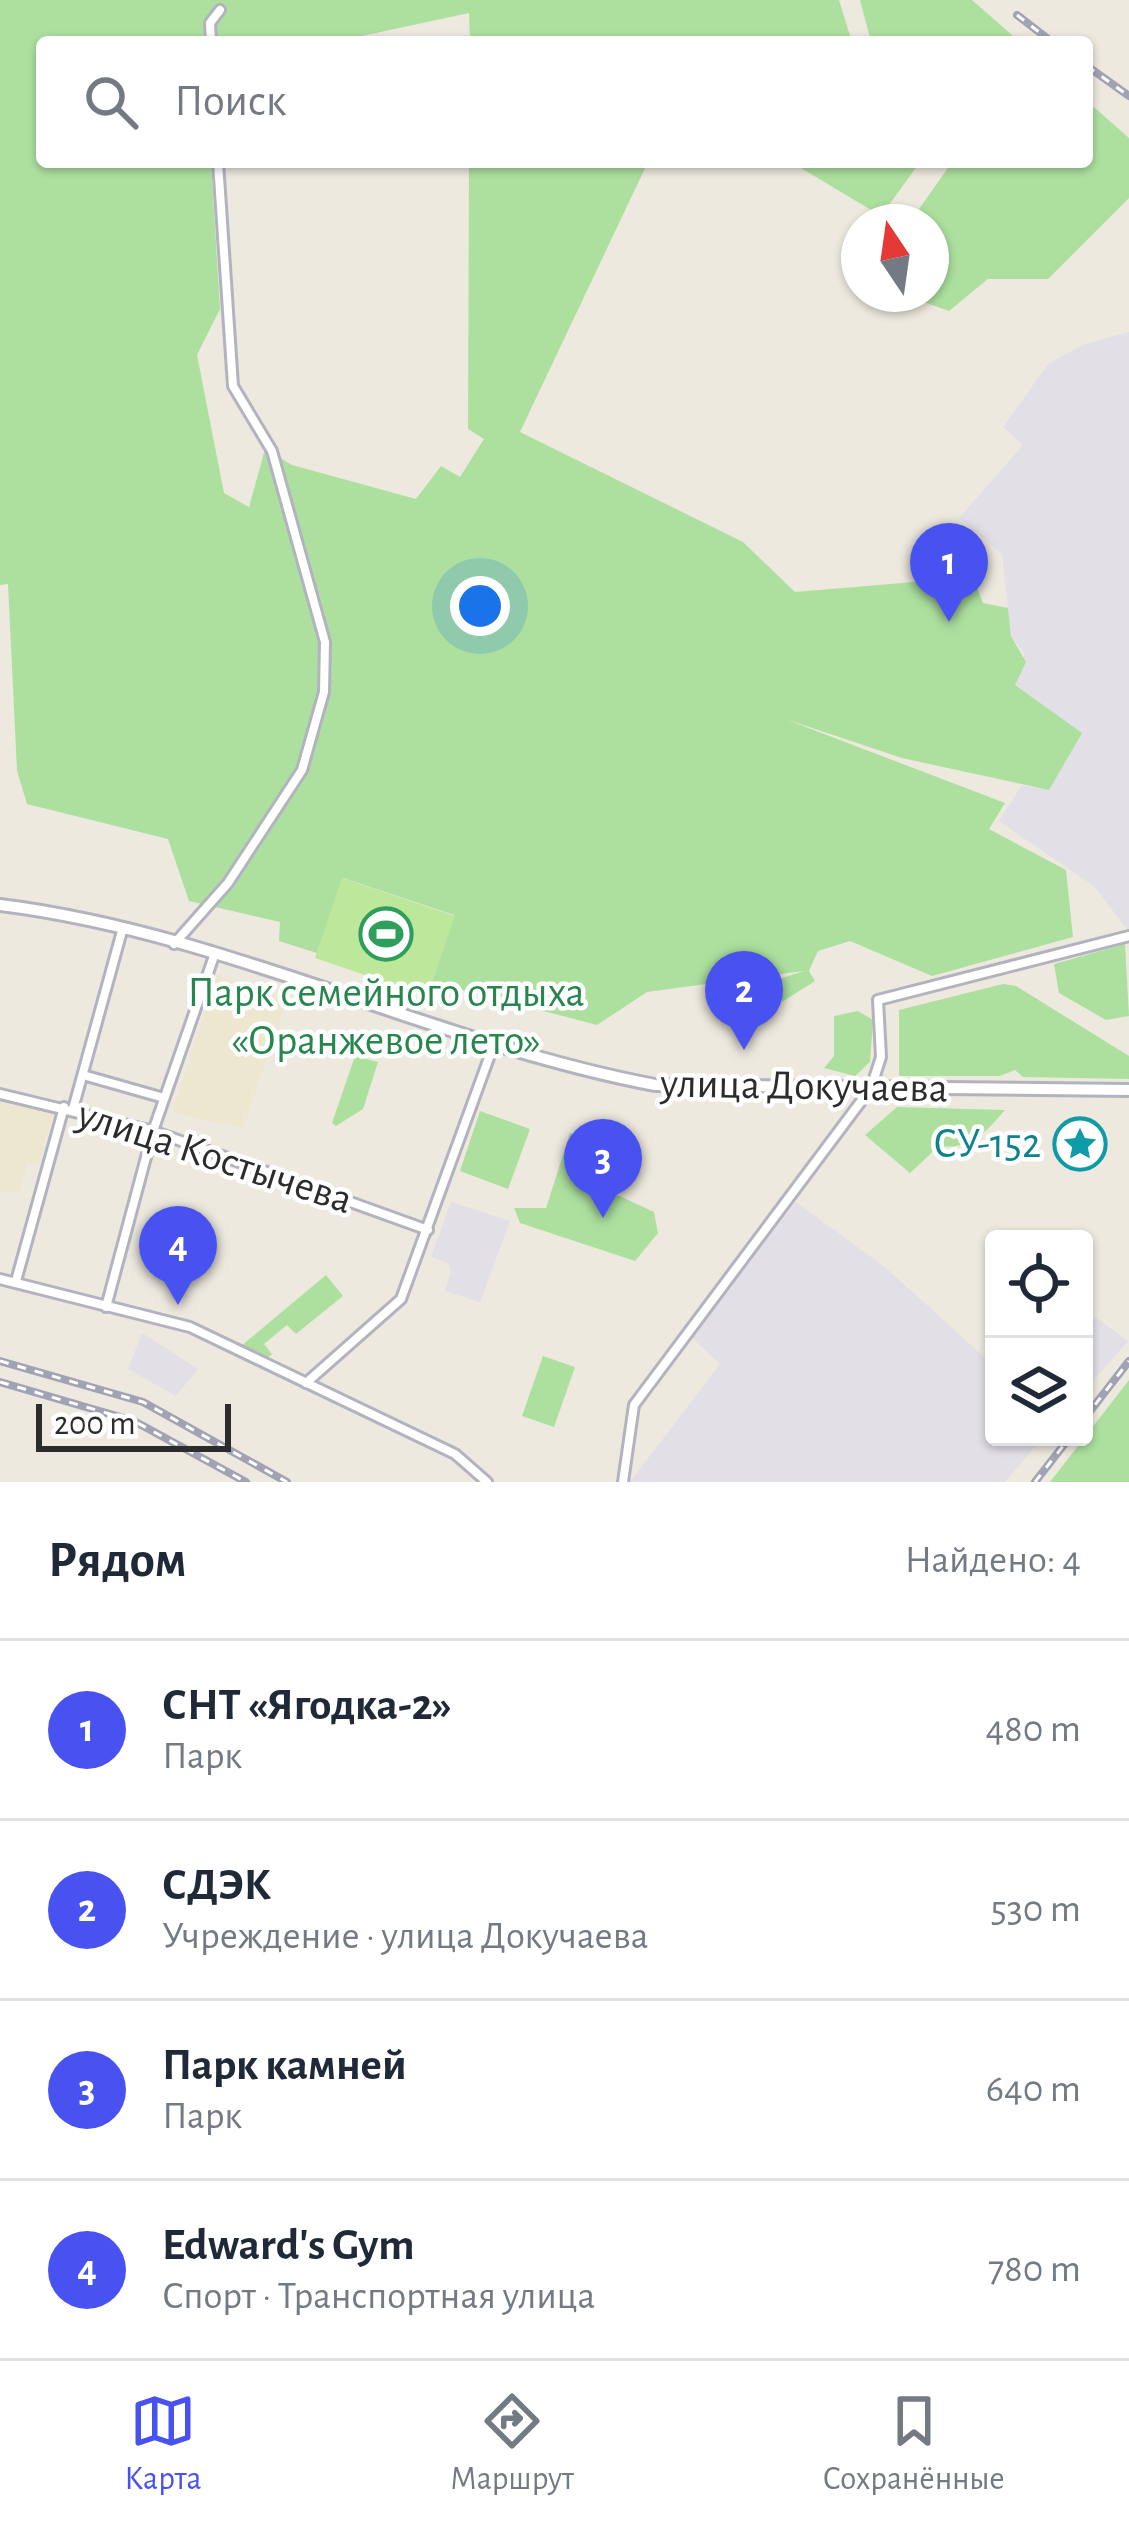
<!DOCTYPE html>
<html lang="ru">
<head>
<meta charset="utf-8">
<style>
	body { margin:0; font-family:"Alegreya Sans",sans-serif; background:#f6f6f7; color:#1f2937 }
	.controls { position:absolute; right:36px; bottom:36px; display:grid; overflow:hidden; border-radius:12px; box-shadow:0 3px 9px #0004 }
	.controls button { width:108px; height:108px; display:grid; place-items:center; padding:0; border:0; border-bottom:3px solid #e0e1e3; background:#fff; color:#1f2937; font:60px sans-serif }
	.compass { position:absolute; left:841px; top:204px; width:108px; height:108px; border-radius:50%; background:#fff; box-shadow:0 3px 9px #0004; rotate:347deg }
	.scale { position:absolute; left:36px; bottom:30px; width:195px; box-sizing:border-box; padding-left:12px; border:6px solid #2c2c2c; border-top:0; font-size:33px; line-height:42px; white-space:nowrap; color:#2c2c2c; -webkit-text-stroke:9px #fff; paint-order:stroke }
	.you { position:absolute; left:480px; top:606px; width:42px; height:42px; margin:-30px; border:9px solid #fff; border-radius:50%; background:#1a73e8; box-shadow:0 0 0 18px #1a73e833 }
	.badge { display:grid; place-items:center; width:78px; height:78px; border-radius:50%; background:#4852f1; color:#fff; font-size:39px; font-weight:700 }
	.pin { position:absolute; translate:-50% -99px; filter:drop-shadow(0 3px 6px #0008) }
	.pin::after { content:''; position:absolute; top:63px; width:42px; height:36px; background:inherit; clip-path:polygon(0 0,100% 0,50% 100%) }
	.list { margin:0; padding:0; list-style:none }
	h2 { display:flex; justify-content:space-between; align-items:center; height:156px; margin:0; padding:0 48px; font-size:51px }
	h2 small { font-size:39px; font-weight:400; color:#747a83 }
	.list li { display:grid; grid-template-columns:78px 1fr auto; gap:36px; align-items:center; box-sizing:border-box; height:180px; padding:0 48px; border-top:3px solid #e0e1e3 }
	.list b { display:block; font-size:45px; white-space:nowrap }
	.list p { margin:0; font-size:39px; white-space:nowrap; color:#747a83 }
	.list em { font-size:39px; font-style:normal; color:#747a83 }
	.icon { flex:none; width:66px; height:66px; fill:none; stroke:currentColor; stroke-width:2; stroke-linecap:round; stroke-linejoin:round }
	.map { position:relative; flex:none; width:1129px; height:1482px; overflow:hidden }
	.search { position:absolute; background:#fff; box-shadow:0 3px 9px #0004; left:36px; right:36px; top:36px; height:132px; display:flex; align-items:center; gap:30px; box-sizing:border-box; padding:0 42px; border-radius:12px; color:#747a83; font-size:45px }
	.sheet { height:876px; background:#fff }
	nav { display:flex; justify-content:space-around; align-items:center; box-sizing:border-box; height:168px; border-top:3px solid #e0e1e3; background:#fff; font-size:33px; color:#747a83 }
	nav a { display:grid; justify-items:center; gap:6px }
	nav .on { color:#4852f1 }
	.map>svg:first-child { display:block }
</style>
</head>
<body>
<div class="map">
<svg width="1129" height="1482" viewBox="0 0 1129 1482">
	<rect width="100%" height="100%" fill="#ede9df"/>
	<g fill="#e2dfe6">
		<path d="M1129 332V932L1095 887 999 821 1022 785 1041 789 1082 733 1014 685 1025 654 1011 636 1002 554 959 518 1023 445 1003 427 1049 363 1085 344Z"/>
		<path d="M451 1202 510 1221 480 1302 445 1291 451 1271 448 1263 431 1257Z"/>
		<path d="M796 1202 886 1268 994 1366V1437H1043L1005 1482H630L720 1364 690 1336Z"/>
		<path d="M1095 1317 1128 1341 1084 1391V1334Z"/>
		<path d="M142 1333 198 1369 176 1396 128 1369Z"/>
	</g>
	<g fill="#ede7d0">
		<path d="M217 975 287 1000 243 1128 172 1113Z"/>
		<path d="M0 1102 53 1113 39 1164 27 1163 20 1193 0 1192Z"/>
	</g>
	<g fill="#ade09f">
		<path d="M0 0H839L852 42H470L469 13 334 42H42V162H211L220 309 197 355 224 493 249 507 265 449 292 465 416 499 441 466 460 477 484 439 468 429 469 162H648L520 432 743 542 795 592 973 577 983 603 1008 608 1011 636 1026 662 1015 685 1082 733 1049 790 902 758 785 719 1005 803 989 829 1066 870 1073 937 932 976 850 941 818 951 809 971 815 981 782 1002 779 979 804 971 647 992 597 1025 432 982 454 915 343 878 317 953 279 941 280 922 189 901 168 839 27 804 17 771 8 584 0 585Z"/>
		<path d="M860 0H972L1020 42H871Z"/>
		<path d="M1087 101 1129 138V198L1048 279H988L949 311 915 299 913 294H931V222H910L952 162H1087Z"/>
		<path d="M791 162H920L881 216Z"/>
		<path d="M1125 944 1129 1016 1106 1020 1059 993 1054 964Z"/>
		<path d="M1003 984 1016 986 1129 1056V1079L1023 1077 1015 1070 1000 1076H899V1010Z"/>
		<path d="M858 1011 873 1020 870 1062 855 1076 824 1068 834 1056V1016Z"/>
		<path d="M355 1056 378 1062 363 1109 336 1126 332 1123Z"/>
		<path d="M897 1107 1005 1110C985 1133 971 1150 939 1146L910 1173 865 1135Z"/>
		<path d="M480 1111 530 1129 508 1189 460 1171Z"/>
		<path d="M570 1133 607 1146 594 1184 654 1212 658 1233 635 1261 520 1223 514 1208H546Z"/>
		<path d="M326 1275 343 1296 296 1334 287 1325 264 1344 272 1354 267 1358 241 1346Z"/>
		<path d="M543 1356 575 1367 554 1427 522 1416Z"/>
		<path d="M1129 1380V1482H1050Z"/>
	</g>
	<path fill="#bde79b" d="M342 878 455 916 427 996 315 958Z"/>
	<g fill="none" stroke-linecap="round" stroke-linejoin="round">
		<g stroke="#b2b3bf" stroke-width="14">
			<g id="minor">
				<path d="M211 42 210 23 220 10"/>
				<path d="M174 944 228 883 302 770 324 692 325 642 272 451 233 386 218 162"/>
				<path d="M83 1075 164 1098"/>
				<path d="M0 1094 153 1131 428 1230"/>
				<path d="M73 1109 122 931"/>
				<path d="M0 1279 190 1327 455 1454 487 1482"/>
				<path d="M16 1281 64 1107"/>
				<path d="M106 1307 153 1131 214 956"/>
				<path d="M306 1383 401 1299 494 1044"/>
				<path d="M623 1482 634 1405 871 1088 881 1057 878 1000 1129 936"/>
			</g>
		</g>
		<g stroke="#b2b3bf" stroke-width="16">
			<path id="secondary" d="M0 905C226 933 433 1043 655 1085L1129 1090"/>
		</g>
		<use href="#minor" stroke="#fff" stroke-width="8"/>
		<use href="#secondary" stroke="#fff" stroke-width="10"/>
		<g stroke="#a2a2b5" stroke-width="8">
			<g id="rail">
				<path d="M1017 15 1052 42"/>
				<path d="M1087 66 1129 96"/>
				<path d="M0 1361 143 1402 287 1482"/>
				<path d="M0 1382 134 1421 246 1482"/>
				<path d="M1084 1419 1129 1361"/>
				<path d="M1035 1482 1070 1437"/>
			</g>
		</g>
		<use href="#rail" stroke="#fff" stroke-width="3" stroke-dasharray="9" stroke-linecap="butt"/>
	</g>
	<defs>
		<g id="stadium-ring" transform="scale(2.7)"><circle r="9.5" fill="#fff" stroke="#2e9e5b" stroke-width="1.5"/><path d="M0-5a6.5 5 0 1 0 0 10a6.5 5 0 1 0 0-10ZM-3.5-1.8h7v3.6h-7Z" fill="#2e9e5b"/></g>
		<g id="sight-ring" transform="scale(2.7)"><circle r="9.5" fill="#fff" stroke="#0f9aa8" stroke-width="1.5"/><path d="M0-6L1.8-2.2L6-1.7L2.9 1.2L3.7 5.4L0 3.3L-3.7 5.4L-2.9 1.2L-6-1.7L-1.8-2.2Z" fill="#0f9aa8"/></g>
	</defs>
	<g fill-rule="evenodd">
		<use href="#stadium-ring" x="386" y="934"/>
		<use href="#sight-ring" x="1080" y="1144"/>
	</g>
	<g text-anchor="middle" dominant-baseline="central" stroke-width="9" stroke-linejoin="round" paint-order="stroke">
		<g font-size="42" fill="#27864d" stroke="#fff">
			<text x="386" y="993">Парк семейного отдыха<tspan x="386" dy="48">«Оранжевое лето»</tspan></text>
		</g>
		<g font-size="42" fill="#2c2c2c" stroke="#fff">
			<text transform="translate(804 1086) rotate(1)">улица Докучаева</text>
			<text transform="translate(215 1157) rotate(18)">улица Костычева</text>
		</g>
		<g font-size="42" fill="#0d838f" stroke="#fff" text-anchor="end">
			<text x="1041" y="1144">СУ-152</text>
		</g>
	</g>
</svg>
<div class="controls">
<button><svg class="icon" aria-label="locate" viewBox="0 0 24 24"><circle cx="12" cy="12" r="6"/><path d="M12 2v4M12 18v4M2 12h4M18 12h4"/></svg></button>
<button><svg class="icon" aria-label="layers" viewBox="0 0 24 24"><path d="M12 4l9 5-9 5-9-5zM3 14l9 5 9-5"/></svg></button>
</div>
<svg class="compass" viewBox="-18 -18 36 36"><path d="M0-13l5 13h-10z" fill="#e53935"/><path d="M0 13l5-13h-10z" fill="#747a83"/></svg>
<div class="scale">200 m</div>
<div class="you"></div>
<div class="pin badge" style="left:949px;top:622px">1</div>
<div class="pin badge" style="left:744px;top:1050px">2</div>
<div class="pin badge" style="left:603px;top:1218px">3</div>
<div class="pin badge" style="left:178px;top:1305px">4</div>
<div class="search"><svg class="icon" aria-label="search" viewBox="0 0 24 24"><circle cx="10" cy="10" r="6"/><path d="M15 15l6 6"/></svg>Поиск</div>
</div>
<section class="sheet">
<h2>Рядом<small>Найдено: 4</small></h2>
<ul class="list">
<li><span class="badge">1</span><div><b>СНТ «Ягодка-2»</b><p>Парк</p></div><em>480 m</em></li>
<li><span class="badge">2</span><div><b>СДЭК</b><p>Учреждение · улица Докучаева</p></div><em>530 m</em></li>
<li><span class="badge">3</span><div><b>Парк камней</b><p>Парк</p></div><em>640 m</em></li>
<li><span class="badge">4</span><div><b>Edward's Gym</b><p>Спорт · Транспортная улица</p></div><em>780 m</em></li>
</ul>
</section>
<nav>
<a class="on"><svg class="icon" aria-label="map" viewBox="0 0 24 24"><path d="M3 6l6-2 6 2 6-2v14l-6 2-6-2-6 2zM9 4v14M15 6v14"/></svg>Карта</a>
<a><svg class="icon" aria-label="directions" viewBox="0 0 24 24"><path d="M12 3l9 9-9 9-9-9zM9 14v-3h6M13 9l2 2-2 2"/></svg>Маршрут</a>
<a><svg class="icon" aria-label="saved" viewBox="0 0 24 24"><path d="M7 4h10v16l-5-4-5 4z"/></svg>Сохранённые</a>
</nav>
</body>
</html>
